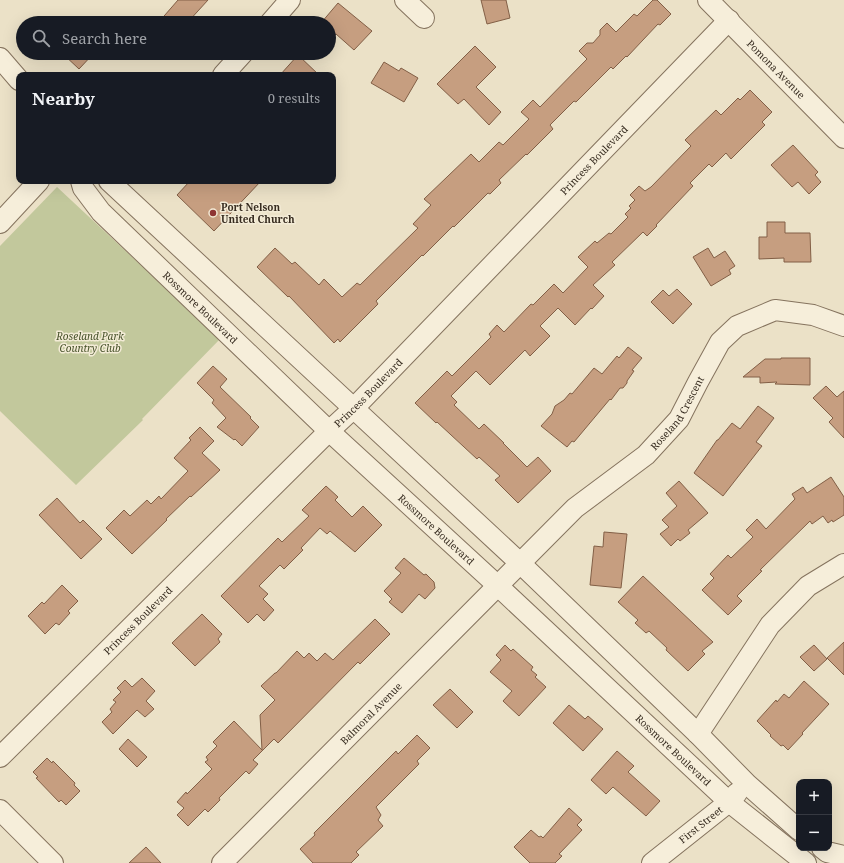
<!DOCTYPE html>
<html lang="en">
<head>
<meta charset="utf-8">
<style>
	body { margin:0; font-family:"Noto Serif",serif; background:#20242c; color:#f1f3f6 }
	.controls { position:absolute; right:12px; bottom:12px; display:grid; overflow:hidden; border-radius:8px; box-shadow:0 4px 16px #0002 }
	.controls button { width:36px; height:36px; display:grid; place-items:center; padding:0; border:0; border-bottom:1px solid #363941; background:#171b24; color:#f1f3f6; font:20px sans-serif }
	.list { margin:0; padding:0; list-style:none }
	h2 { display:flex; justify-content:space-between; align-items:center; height:52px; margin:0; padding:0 16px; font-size:17px }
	h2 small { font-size:13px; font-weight:400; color:#9ea1a6 }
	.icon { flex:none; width:22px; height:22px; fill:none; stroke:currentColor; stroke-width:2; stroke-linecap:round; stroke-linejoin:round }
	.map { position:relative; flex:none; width:844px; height:863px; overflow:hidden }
	.search { position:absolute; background:#171b24; box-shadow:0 4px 16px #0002; left:16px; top:16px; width:320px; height:44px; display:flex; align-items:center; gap:10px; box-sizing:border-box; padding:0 14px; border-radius:22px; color:#9ea1a6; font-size:15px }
	.panel { position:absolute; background:#171b24; box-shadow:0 4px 16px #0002; left:16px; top:72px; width:320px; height:112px; border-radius:8px }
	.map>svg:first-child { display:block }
</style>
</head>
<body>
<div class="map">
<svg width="844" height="863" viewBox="0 0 844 863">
	<rect width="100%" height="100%" fill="#ebe1c7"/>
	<path fill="#c2c89c" d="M57 187 220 339 142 419 143 420 76 485 0 411V246Z"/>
	<g fill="#c69e80" stroke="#825f46">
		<path d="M178 0H208L187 23H158Z"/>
		<path d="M481 0H506L510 18 487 24Z"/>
		<path d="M653 0H657L671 14 660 25 658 24 627 57 626 56 613 69 611 67 576 102 574 101 550 125 553 129 527 155 526 154 499 180 501 183 490 194 488 193 454 227 453 226 423 256 422 255 376 301 378 304 340 342 338 339 334 343 289 296 288 297 257 267 275 248 292 264 295 262 319 285 324 279 342 297 357 283 360 285 418 228 413 224 431 205 424 199 471 154 479 162 499 142 503 145 529 119 521 112 533 100 540 107 587 59 579 51 587 43H593L600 35V30L607 23 616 32 634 14 637 16Z"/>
		<path d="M338 3 372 31 354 50 336 34 329 42V23H321Z"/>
		<path d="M475 46 496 67 476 87 501 112 489 125 464 99 458 104 437 84Z"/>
		<path d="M62 53H94L79 69Z"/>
		<path d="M298 55 319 75H280Z"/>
		<path d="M384 62 399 71 401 68 418 78 404 102 371 83Z"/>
		<path d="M750 90 772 112 762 122 765 125 731 159 726 153 712 167 709 164 690 183 693 186 656 225 657 226 647 236 643 232 612 262 615 265 593 285 604 296 592 309 591 308 575 325 558 308 540 326 550 336 530 356 525 350 490 385 476 371 451 396 457 402 454 405 479 429 484 424 504 443H503L527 467 538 457 551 471 518 503 495 480 500 476 479 457 477 459 437 422 436 423 415 403 447 371 452 376 491 337 489 334 497 325 504 332 531 304 533 305 554 284 563 293 588 267 578 257 595 241 597 243 609 233 611 234 628 217 625 214 631 208 629 206 635 200 630 195 639 186 645 191 651 187 691 146 685 140 716 110 721 115 738 98 740 100Z"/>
		<path d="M793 145 818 172 815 175 821 182 809 194 798 182 792 187 771 165Z"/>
		<path d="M190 181H261L214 231 177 195Z"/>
		<path d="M767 222H785V233H810L811 262H784V258L759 259V237H767Z"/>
		<path d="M708 248 714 258 725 251 735 266 729 270 731 274 711 286 693 257Z"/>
		<path d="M677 289 692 304 673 324 651 302 663 290 669 296Z"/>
		<path d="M628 347 642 358 632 370 634 371 627 381V383L623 388H620L611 400 610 399 574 442 572 441 567 447 541 426 552 414 555 406 564 400 570 393 572 394 594 368 602 374 617 356 619 358Z"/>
		<path d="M781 358H810V385L775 384 777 382 760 383V377H743L765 359H781Z"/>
		<path d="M213 366 227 379 220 387 251 417 250 418 259 427 242 446 235 439 234 440 217 427 226 418 212 403 214 400 197 383Z"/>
		<path d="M826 386 837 397 844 391V438L829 422 833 418 813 398Z"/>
		<path d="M758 406 774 418 756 442 762 446 723 496 694 473 717 440H718L732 423 740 429Z"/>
		<path d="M200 427 214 441 202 453 220 470 191 497 190 496 166 519 167 520 132 554 106 528 124 510 130 516 147 500 151 504 159 496 161 499 188 471 174 458 191 440 189 438Z"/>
		<path d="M831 477 844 497V515L833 522 832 520 828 523 823 516 812 524 810 521 760 570 762 571 737 596 742 601 728 615 702 590 714 578 710 574 728 555 731 558 753 537 746 530 757 519 766 529 795 499 792 494 803 487 807 493Z"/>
		<path d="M679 481 708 513 688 530 690 533 680 541 678 539 671 546 660 534 669 527 662 520 677 506 666 493Z"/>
		<path d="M326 486 338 497 335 500 352 517 363 506 382 525 355 552 330 531 327 534 320 528 301 548 303 550 284 569 280 565 259 586 268 594 263 599 274 610 264 621 257 614 248 623 221 596 278 538 282 542 309 516 302 510Z"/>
		<path d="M57 498 80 523 83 520 102 539 81 559 39 515Z"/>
		<path d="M604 532 627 534 621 588 590 585 594 546 603 547Z"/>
		<path d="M404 558 424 575 426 574 434 582 435 588 425 599 419 594 402 613 389 602 392 599 384 591 401 573 395 568Z"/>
		<path d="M643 576 713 642 702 651 705 654 688 671 666 650 667 648 649 631 646 633 635 623 638 620 618 602Z"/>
		<path d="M62 585 78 601 68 611 70 613 59 625 56 623 45 634 28 616 42 602 44 604Z"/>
		<path d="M202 614 222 634 218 639 220 642 195 666 172 643Z"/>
		<path d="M375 619 390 634 360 664 358 662 278 743 274 739 253 760 258 764 249 774 246 771 219 798 220 800 208 812 205 809 188 826 177 815 184 808 177 802 186 792 187 794 212 769 205 762 208 760 206 757 217 746 213 742 234 721 262 750 260 715 275 700 261 686 275 673H276L297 651 304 658 309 653 317 661 325 653 333 660Z"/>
		<path d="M844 642V675L827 658Z"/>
		<path d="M505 645 511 651 513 649 533 667 531 670 537 675 535 677 546 687 519 716 503 701 512 691 490 672 501 660 496 655Z"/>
		<path d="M814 645 827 659 814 671 800 657Z"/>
		<path d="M142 678 155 691 146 701 154 709 145 717 137 710 113 734 102 722 112 712 110 709 116 702 113 700 121 692 117 688 125 680 132 687Z"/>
		<path d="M804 681 829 704 802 733 803 734 788 750 783 745 781 746 770 736 771 735 757 721 776 700 777 702 784 694 789 698Z"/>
		<path d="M450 689 473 712 457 728 433 705Z"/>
		<path d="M569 705 585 719 588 716 603 729 583 751 553 723Z"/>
		<path d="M417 735 430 748 417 761 419 764 376 807 381 815 378 820 383 826 356 852 359 855 351 863H313L300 849 315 835 314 833 396 751 398 754Z"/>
		<path d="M128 739 147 757 137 767 119 749Z"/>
		<path d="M617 751 634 766 628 772 660 801 646 816 613 787 606 794 591 780Z"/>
		<path d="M47 758 52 763 53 761 75 783 74 785 80 791 66 805 61 800 59 802 36 778 38 777 33 772Z"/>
		<path d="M569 808 582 820 577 825 582 830 559 854 562 856 555 863H530L514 847 531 830 539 837 541 836 543 838Z"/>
		<path d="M146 847 161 863H129Z"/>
	</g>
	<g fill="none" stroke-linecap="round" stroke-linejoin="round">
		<g stroke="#85735e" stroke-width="22">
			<g id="minor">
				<path d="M405 0 424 18"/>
				<path id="s1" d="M708 0 844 138"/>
				<path d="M270 23 290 0"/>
				<path d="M0 58 19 80"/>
				<path d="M223 75 243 53"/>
				<path id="s2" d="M81 181 83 188 101 212 329 431 498 586 729 802 806 863"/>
				<path d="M109 181 520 563 698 734 747 784 799 830"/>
				<path d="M0 223 39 181"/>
				<path d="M698 734 770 625 808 586 844 564"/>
				<path id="s3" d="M0 757 329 431 354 408 729 20"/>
				<path d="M0 810 53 863"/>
				<path d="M822 848 827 852 844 856"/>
				<path id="s4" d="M222 863 575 508 646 455 679 419 698 382 720 342 737 326 775 310 813 315 844 326"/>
				<path id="s5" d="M652 863 729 802 737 793"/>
			</g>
		</g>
		<use href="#minor" stroke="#f6eeda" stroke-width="20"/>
	</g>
	<circle fill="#8f3433" stroke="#f3ebd6" stroke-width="1.5" cx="213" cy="213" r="4"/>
	<g text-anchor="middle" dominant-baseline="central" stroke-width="3" stroke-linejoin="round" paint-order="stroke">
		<g font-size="10" fill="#372c20" stroke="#f3ebd6">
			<text stroke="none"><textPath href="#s1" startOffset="97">Pomona Avenue</textPath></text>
			<text stroke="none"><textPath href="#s3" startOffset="842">Princess Boulevard</textPath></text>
			<text stroke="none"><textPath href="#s2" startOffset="175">Rossmore Boulevard</textPath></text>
			<text stroke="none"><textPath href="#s3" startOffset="518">Princess Boulevard</textPath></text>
			<text stroke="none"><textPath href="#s4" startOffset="642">Roseland Crescent</textPath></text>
			<text stroke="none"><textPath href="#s2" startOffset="499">Rossmore Boulevard</textPath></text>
			<text stroke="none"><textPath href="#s3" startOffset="194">Princess Boulevard</textPath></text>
			<text stroke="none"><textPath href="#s4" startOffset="211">Balmoral Avenue</textPath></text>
			<text stroke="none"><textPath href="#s2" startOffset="823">Rossmore Boulevard</textPath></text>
			<text stroke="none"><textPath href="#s5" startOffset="62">First Street</textPath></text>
		</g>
		<g font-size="10" font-weight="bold" fill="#372c20" stroke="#f3ebd6" text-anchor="start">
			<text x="221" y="207">Port Nelson<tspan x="221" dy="12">United Church</tspan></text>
		</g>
		<g font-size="10" font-style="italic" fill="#465129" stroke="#f3ebd6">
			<text x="90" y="336">Roseland Park<tspan x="90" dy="12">Country Club</tspan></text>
		</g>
	</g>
</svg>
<div class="controls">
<button>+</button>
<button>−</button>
</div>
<div class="search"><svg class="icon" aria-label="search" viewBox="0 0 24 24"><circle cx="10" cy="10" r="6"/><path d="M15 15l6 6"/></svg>Search here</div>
<section class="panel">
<h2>Nearby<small>0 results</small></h2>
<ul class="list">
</ul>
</section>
</div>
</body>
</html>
